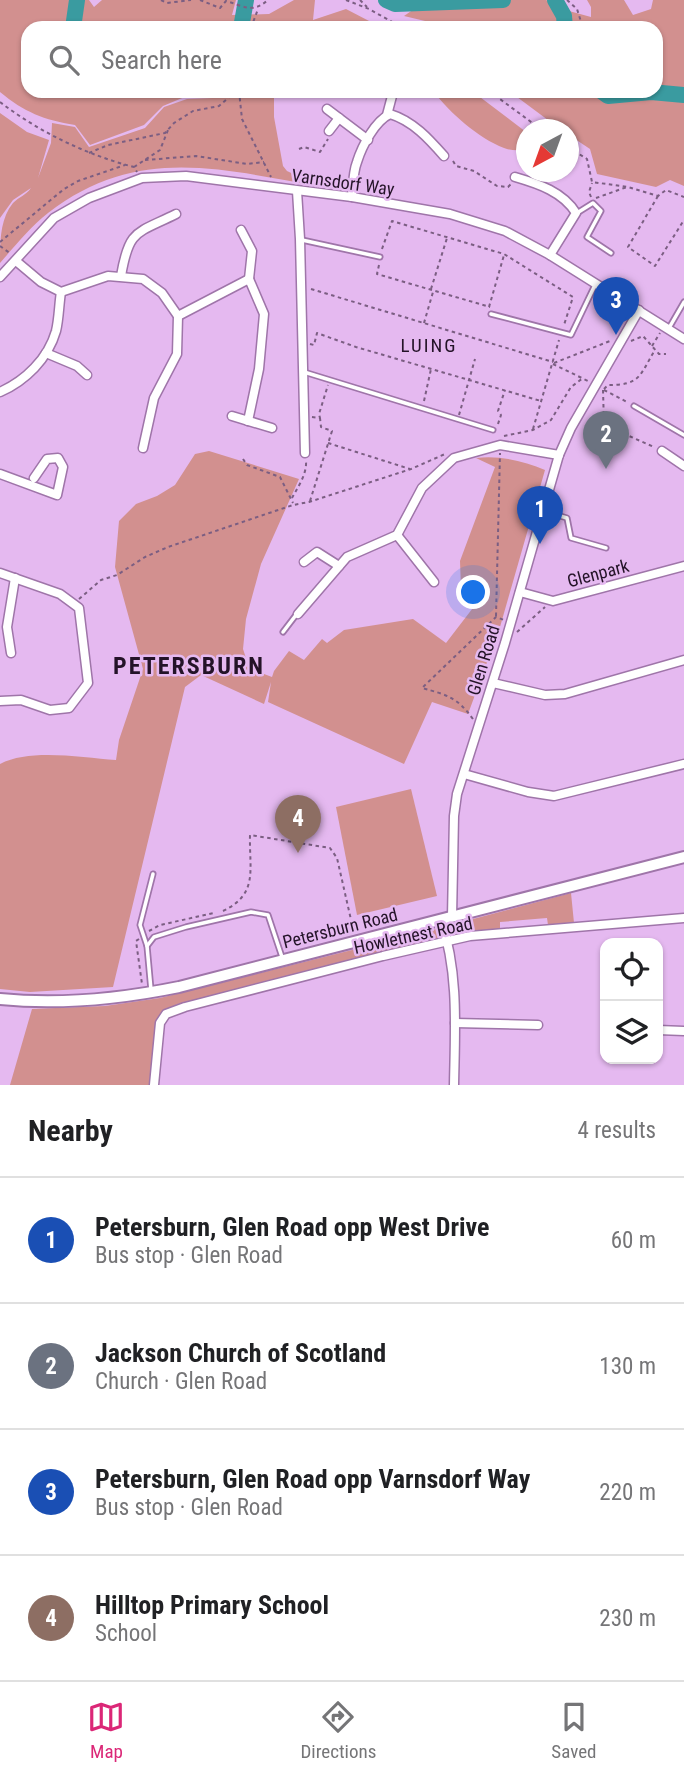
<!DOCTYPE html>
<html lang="en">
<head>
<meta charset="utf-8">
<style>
	body { margin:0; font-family:"Roboto Condensed",sans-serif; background:#f6f6f6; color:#202124 }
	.controls { position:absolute; right:21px; bottom:21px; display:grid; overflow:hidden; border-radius:14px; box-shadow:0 2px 5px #0004 }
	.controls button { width:63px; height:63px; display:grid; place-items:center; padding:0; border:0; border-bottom:2px solid #e0e0e0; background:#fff; color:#202124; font:35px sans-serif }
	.compass { position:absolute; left:516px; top:119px; width:63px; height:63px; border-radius:50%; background:#fff; box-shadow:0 2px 5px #0004; rotate:221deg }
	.you { position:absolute; left:474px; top:593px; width:24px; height:24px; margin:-18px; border:5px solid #fff; border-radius:50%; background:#1a73e8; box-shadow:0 0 0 10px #1a73e833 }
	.badge { display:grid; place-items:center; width:46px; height:46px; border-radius:50%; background:#db2777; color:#fff; font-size:23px; font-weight:700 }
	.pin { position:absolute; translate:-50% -58px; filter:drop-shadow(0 2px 4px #0008) }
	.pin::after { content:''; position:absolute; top:37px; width:24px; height:21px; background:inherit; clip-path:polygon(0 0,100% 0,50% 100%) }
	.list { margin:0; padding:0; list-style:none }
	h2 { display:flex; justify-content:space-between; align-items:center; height:91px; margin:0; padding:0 28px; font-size:30px }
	h2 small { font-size:23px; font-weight:400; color:#757577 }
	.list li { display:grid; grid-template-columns:46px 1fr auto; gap:21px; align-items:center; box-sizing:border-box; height:126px; padding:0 28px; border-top:2px solid #e0e0e0 }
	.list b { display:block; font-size:26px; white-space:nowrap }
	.list p { margin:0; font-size:23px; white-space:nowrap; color:#757577 }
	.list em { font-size:23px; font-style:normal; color:#757577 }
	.icon { flex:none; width:38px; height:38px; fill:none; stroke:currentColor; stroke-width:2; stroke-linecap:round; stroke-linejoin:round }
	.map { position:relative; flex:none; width:684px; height:1085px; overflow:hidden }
	.search { position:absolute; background:#fff; box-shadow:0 2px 5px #0004; left:21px; right:21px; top:21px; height:77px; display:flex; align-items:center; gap:18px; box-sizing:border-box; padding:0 24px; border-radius:21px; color:#757577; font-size:26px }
	.sheet { height:595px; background:#fff }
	nav { display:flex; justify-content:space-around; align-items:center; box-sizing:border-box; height:98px; border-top:2px solid #e0e0e0; background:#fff; font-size:19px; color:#757577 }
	nav a { display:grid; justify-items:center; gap:4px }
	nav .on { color:#db2777 }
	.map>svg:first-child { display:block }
</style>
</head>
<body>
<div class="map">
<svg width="684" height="1085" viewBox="0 0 684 1085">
	<rect width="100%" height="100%" fill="#e5b9f0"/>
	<g fill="#d2908f">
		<path d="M0 0H89L94 7 102 0H236L232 15 269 14 294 0H315L313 20 346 9 371 22 394 28H28V91H262L211 97 187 96 163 106 144 125 90 145 75 125C44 120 24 112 0 92Z"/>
		<path d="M427 0H546L569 11 591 17V7L587 0H624L633 15 651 9 653 0H684V186L670 180 656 187 597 174 590 149 569 135 568 130 560 129 517 97 518 91H656V28H432L425 21 404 16Z"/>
		<path d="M266 91H274V117L283 166 287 171 319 186C218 169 137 145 48 213 30 227 15 246 0 263 0 241 0 219 13 203 19 197 26 195 31 188L13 200 0 218V113L27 132 49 140 38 178 51 143 52 123 75 127 89 147 145 128 164 107 187 99 260 96Z"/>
		<path d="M433 91H472L526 132V150C519 150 511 151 504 148 478 138 450 113 433 91Z"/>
		<path d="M209 451 299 479 261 564 246 619 243 649 247 661 264 674 272 677 274 671 289 651 304 660 322 639 327 643 344 630 413 619 446 643 479 600 461 588 460 561 495 467 476 458C499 455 524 461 545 470L500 627 468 714 432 702 404 764 268 702 271 682 264 704 201 675 185 687 113 987 30 992 0 989V764C31 748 82 758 116 760L119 740 143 669 115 567 119 521 136 504 157 496 175 485 195 454Z"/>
		<path d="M411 789 437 896 357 915 336 807Z"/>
		<path d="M571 893 574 923 548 925 547 918 500 922V929L459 932 458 923Z"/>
		<path d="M436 929 438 938 178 1004C165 1010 158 1013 155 1027L150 1085H10L32 1009 105 1006 160 998Z"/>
	</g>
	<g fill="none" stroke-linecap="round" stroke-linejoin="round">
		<g stroke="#3a9ba0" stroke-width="16">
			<path d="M386 0 395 4 503 0"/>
			<path d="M555 0 564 16 565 28"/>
			<path d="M73 28 77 0"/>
			<path d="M241 28 246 0"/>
			<path d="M601 91 608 96 651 92 684 95"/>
		</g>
		<g stroke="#9f75a9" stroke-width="7">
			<g id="lane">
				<path d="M577 213 593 203 601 211 587 237 611 253"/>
				<path d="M302 240 380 257"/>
				<path d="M491 314 571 335 595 285"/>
				<path d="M669 328 684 302"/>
				<path d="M304 372 493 430"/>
				<path d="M634 406 684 435"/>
				<path d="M543 511 567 518 571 538 606 548"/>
				<path d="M283 632 296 615"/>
				<path d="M147 946 140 925 153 874"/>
				<path d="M151 990 147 946 154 937 186 927 251 912 268 915 283 960"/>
			</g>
		</g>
		<g stroke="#9f75a9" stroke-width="11">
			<g id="street">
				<path d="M327 109 368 140"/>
				<path d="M387 115 392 96"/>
				<path d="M329 131 339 118"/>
				<path d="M515 177C539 184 563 192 576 213L550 255"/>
				<path d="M297 191 300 239 305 453"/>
				<path d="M352 197C353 185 353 172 357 162 362 146 375 121 390 114 413 121 429 139 444 156"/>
				<path d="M241 230 252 251 249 279"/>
				<path d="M16 261 41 282 61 292 108 276 143 279 162 293 178 316 177 354 154 398 143 448"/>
				<path d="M121 276C129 229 136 234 176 214"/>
				<path d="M0 277 54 218 89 198 142 178 186 176 352 197 450 214 505 231 550 255 684 339"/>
				<path d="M178 316 249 279"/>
				<path d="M46 353 77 366 87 375"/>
				<path d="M0 392C25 381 48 359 56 331 59 319 59 304 61 292"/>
				<path d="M232 416 272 428"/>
				<path d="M248 421 259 369 264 314 249 279"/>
				<path d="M662 451 684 466"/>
				<path d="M0 474 57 495 63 467 58 458 47 459 34 478"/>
				<path d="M397 535 434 582"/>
				<path d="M304 562 317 552 339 566"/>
				<path d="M0 573 60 594 79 608 88 683 69 708 50 710 21 700 0 701"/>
				<path d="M520 592 553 601 684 566"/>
				<path d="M298 614 347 557 397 535 422 488 454 458 500 445 559 455"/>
				<path d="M11 653 7 627 15 578"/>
				<path d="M493 683 545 695 565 694 684 660"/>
				<path d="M464 774 528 792 554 796 684 764"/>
				<path d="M452 917 454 816 457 794 505 643 559 455 571 428 639 310"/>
				<path d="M441 920C459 973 455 1030 454 1085"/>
				<path d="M455 1023 538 1025"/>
				<path d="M658 1030 684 1031"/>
				<path d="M154 1085 160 1023 166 1014 185 1007 383 956 470 936 684 918"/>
			</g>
		</g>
		<g stroke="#9f75a9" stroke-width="14">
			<path id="secondary" d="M0 999C60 1005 120 999 179 987L684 857"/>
		</g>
		<g stroke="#7b5e82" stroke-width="2" stroke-dasharray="3.5 3.5" stroke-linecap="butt">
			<path d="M161 0 167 3 191 0"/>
			<path d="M200 0 220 8 226 1C244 6 252 14 268 0"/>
			<path d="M346 0 369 9 396 24 423 28"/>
			<path d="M360 0 367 7"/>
			<path d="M567 0 577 9 583 28"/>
			<path d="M251 28 258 9"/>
			<path d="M239 91 242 119 271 177"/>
			<path d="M489 91 542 130"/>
			<path d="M0 102C39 132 87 155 134 167L137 172"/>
			<path d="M568 147 587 159 592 182 628 187 658 196 666 190 684 197"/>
			<path d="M299 149 304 147 320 152 328 139"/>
			<path d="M89 153 108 145 165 133 174 123 193 111 219 106 236 91"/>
			<path d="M145 160 196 156 247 164 264 162"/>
			<path d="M453 161 456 166 474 171 497 186 508 187 511 184"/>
			<path d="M134 167 160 150 168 130"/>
			<path d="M658 196 628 247 655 266 684 220"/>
			<path d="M591 197 589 192 592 183"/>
			<path d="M596 198 627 187"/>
			<path d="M0 242 64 189 78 181 125 165"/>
			<path d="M0 246 11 254"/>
			<path d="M382 249 392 221 504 254 573 297 564 325"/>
			<path d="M379 265 377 274 490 307"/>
			<path d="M311 289 553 362"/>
			<path d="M431 289 447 238"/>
			<path d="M489 307 504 255"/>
			<path d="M424 323 433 292"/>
			<path d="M631 341 643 336 659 354H666"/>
			<path d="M310 344 314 345 317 333 356 347 541 401"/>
			<path d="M652 346 660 333"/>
			<path d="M554 363 610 341"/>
			<path d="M553 364 588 381"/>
			<path d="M604 389 608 385C641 385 639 376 655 350"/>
			<path d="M603 390 604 425 654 447"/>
			<path d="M604 390 627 402"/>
			<path d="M424 401 431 369"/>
			<path d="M459 415 475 359"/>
			<path d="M312 417 320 418 319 414 328 385"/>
			<path d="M498 424 501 415 498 411 505 390"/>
			<path d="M533 429 559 340"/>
			<path d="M504 436 533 430 551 420 571 387 583 378"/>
			<path d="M328 443 410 469"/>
			<path d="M243 459 247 465 280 477 293 503"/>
			<path d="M292 498C298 487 307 474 306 461"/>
			<path d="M310 501 332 431 321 427 320 418"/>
			<path d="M79 599 101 580 117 575 145 557 168 547 293 505 309 502 411 469 445 454"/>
			<path d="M496 616 500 453"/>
			<path d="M517 632 545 607"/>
			<path d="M473 719C457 697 447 695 422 688L496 617 504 620"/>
			<path d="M223 911C259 894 249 869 250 835L330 848 337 858 354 933"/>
			<path d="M149 931 160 925 214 913"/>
			<path d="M139 939 136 941 142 984"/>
		</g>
		<use href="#lane" stroke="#fff" stroke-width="3.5"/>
		<use href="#street" stroke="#fff" stroke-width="8"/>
		<use href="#secondary" stroke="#fff" stroke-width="10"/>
	</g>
	<g text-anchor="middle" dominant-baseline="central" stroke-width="5" stroke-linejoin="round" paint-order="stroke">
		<g font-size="18" fill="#241328" stroke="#e5b9f0">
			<text transform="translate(343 182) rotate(8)">Varnsdorf Way</text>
			<text transform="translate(598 573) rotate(-15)">Glenpark</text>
			<text transform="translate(483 660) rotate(-73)">Glen Road</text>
			<text transform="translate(340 928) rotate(-14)">Petersburn Road</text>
			<text transform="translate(413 935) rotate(-12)">Howletnest Road</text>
		</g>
		<g font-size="19" letter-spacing="2" fill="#241328" stroke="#e5b9f0">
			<text x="429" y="345">LUING</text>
		</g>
		<g font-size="24" font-weight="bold" letter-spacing="2" fill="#241328" stroke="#e5b9f0">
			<text x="189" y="666">PETERSBURN</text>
		</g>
	</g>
</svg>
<div class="controls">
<button><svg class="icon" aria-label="locate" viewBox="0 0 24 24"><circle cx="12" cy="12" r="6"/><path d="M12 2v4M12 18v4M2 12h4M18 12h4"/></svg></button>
<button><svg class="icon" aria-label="layers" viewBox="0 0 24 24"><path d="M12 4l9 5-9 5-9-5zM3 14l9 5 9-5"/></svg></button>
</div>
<svg class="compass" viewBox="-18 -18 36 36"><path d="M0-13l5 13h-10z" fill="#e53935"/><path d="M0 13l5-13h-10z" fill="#757577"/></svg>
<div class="you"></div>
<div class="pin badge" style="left:540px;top:544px;background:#1a4fb4">1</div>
<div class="pin badge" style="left:606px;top:469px;background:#6b7280">2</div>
<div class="pin badge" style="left:616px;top:335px;background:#1a4fb4">3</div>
<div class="pin badge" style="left:298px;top:853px;background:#8d6e63">4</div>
<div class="search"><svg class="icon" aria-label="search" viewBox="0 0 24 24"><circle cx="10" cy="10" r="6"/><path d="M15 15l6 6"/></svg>Search here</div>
</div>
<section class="sheet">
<h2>Nearby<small>4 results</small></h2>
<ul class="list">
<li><span class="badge" style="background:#1a4fb4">1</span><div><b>Petersburn, Glen Road opp West Drive</b><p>Bus stop · Glen Road</p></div><em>60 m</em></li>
<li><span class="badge" style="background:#6b7280">2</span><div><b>Jackson Church of Scotland</b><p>Church · Glen Road</p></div><em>130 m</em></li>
<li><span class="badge" style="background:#1a4fb4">3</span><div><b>Petersburn, Glen Road opp Varnsdorf Way</b><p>Bus stop · Glen Road</p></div><em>220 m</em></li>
<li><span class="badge" style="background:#8d6e63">4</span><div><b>Hilltop Primary School</b><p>School</p></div><em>230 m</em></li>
</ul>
</section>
<nav>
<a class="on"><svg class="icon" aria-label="map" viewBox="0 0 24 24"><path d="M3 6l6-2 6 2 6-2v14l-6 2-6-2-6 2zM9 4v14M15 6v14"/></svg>Map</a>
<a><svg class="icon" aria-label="directions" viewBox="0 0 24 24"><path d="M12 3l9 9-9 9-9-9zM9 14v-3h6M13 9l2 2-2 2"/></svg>Directions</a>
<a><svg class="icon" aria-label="saved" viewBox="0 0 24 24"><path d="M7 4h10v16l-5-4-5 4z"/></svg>Saved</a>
</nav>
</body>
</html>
